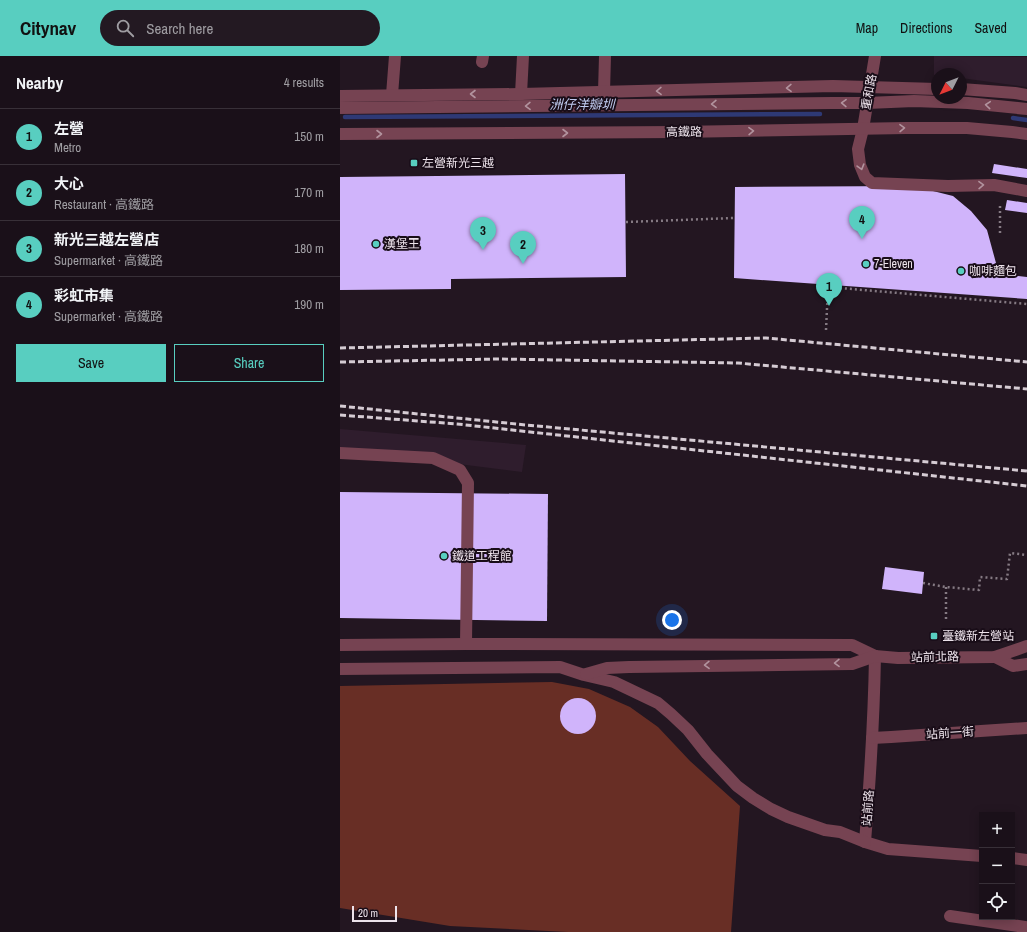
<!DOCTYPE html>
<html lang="en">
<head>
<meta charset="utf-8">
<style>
	body { margin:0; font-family:"Archivo Narrow","Noto Sans TC",sans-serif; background:#231922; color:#f1f3f6 }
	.controls { position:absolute; right:12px; bottom:12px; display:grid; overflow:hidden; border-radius:0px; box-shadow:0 2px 10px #0003 }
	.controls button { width:36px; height:36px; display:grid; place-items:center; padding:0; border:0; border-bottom:1px solid #383038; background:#1a1019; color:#f1f3f6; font:20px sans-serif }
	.compass { position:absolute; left:591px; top:12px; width:36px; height:36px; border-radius:50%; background:#1a1019; box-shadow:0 2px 10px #0003; rotate:228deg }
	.scale { position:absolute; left:12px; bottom:10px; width:45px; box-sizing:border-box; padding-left:4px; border:2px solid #ede3eb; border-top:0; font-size:11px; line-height:14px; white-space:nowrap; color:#ede3eb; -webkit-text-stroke:3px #190d18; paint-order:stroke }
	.you { position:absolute; left:332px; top:564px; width:14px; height:14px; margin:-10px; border:3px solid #fff; border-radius:50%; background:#1a73e8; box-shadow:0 0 0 6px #1a73e833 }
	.badge { display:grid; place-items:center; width:26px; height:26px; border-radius:50%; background:#58cec0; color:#111; font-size:13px; font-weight:700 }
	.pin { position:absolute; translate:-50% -33px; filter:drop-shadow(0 1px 2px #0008) }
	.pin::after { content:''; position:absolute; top:21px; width:14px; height:12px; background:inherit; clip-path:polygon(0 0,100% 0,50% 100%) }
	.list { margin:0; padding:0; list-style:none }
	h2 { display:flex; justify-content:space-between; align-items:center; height:52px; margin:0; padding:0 16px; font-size:17px }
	h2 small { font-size:13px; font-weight:400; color:#9f9da2 }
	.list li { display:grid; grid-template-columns:26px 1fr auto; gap:12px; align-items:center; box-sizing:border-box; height:56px; padding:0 16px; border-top:1px solid #383038 }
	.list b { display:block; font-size:15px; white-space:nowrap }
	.list p { margin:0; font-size:13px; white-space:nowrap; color:#9f9da2 }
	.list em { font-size:13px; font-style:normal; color:#9f9da2 }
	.actions { display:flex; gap:8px; padding:12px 16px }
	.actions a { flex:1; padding:9px 0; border:1px solid #58cec0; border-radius:0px; text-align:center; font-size:14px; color:#58cec0 }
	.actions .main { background:#58cec0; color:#111 }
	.icon { flex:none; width:22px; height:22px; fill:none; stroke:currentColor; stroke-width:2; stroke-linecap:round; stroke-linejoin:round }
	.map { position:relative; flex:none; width:687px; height:876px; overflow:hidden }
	header { display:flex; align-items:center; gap:24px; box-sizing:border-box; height:56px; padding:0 20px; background:#58cec0; color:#111 }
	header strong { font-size:19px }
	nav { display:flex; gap:22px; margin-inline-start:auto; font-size:14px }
	.search { width:280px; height:36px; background:#231922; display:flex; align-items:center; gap:10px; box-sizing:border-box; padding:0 14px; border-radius:22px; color:#9f9da2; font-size:15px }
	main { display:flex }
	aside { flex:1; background:#1a1019 }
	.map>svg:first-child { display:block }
</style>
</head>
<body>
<header>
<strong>Citynav</strong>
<div class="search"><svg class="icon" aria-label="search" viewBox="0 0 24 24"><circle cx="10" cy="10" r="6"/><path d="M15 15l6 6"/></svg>Search here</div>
<nav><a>Map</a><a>Directions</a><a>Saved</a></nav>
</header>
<main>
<aside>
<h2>Nearby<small>4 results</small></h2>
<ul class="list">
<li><span class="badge">1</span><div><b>左營</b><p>Metro</p></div><em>150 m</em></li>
<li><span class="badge">2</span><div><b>大心</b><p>Restaurant · 高鐵路</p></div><em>170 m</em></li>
<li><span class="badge">3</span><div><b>新光三越左營店</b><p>Supermarket · 高鐵路</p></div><em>180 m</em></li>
<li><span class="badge">4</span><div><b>彩虹市集</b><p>Supermarket · 高鐵路</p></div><em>190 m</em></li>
</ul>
<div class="actions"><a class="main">Save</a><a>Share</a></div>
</aside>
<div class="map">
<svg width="687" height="876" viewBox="0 0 687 876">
	<rect width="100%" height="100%" fill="#231621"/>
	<g fill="#2f1d2d">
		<path d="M594 0 687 1V31L621 22V18L594 19Z"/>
		<path d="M0 373 186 389 182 416 0 393Z"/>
	</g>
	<path fill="#682e25" d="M212 626 249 633 290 651 318 671 350 705 400 750 391 876H228L110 870 0 852V630Z"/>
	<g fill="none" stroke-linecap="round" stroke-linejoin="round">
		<g stroke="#2e3975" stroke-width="4.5">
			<path d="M5 61 480 58"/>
			<path d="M673 62 687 64"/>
		</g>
	</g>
	<g fill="#d0b4fb">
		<path d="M654 108 687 113V122L652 117Z"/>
		<path d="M285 118 286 221 111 223V233L0 234V121Z"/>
		<path d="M573 130 613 140 631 155 647 174 659 218 687 221V243L394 222 395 131Z"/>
		<path d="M667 144 687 147V157L665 154Z"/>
		<path d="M0 436 208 438 207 565 0 562Z"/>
		<path d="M545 511 584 516 582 538 542 533Z"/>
		<circle cx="238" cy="660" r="18"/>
	</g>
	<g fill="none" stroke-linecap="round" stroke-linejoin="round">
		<g stroke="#857a83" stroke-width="2.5" stroke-dasharray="2 3" stroke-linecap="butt">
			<path d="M660 150V179"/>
			<path d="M286 166 394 162"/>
			<path d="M486 274 488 231 687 248"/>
			<path d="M583 527 606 531 639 534 640 521 667 523 670 497 687 499"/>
			<path d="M606 531V564"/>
		</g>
		<g stroke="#764352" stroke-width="12">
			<path d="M535 0 523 73 518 93 520 109 525 121 532 127 608 130 654 129 687 135"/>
			<path d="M142 6 143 0"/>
			<path d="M621 33 675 37 687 39"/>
			<path d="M264 36 265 0"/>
			<path d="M181 38 183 0"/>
			<path d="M52 39 55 0"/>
			<path d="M0 40 181 38 493 30 597 33"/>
			<path d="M0 52 493 47H527L574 45 628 47 687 53"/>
			<path d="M0 78 338 76 566 72H627L672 76 687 78"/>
			<path d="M0 397 93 402 120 414 128 427 126 588"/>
			<path d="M0 589 126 588 512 589 535 600"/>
			<path d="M535 600C534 662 530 724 525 786L548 793 642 800"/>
			<path d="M655 601 673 610 687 608"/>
			<path d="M0 613 220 611 244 619 274 626 318 647 331 658 348 674 367 698 397 730 413 742 431 753 448 761 485 774 500 776 525 786"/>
			<path d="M246 618 267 612 289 611 512 608 535 600 558 602 655 601 687 590"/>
			<path d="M532 682 551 681 687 672"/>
			<path d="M672 802 687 804"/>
			<path d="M610 860 685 871 687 873"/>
		</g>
		<g stroke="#d5cbd3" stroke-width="3" stroke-dasharray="6 3" stroke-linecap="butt">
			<path d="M0 292 426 282 687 306"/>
			<path d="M0 306 159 303 398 307 687 333"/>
			<path d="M0 350 186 369 687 415"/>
			<path d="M0 359 117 368 687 430"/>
		</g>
	</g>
	<defs><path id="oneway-chevron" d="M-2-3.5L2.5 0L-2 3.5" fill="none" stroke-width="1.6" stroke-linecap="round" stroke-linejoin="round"/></defs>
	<g stroke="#b2939e">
		<use href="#oneway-chevron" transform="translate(449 32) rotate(179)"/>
		<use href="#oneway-chevron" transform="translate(319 35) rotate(179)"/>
		<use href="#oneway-chevron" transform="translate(133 38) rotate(180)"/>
		<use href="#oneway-chevron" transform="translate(504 47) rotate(-179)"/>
		<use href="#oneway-chevron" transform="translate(374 48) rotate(179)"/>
		<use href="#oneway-chevron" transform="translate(648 49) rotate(-175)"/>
		<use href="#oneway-chevron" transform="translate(188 50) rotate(179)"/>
		<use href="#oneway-chevron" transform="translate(562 72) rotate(-1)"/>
		<use href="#oneway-chevron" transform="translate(411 75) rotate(-1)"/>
		<use href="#oneway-chevron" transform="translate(225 77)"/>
		<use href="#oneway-chevron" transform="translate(39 78)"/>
		<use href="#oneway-chevron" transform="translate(521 111) rotate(74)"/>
		<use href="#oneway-chevron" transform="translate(641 129) rotate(-1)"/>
		<use href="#oneway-chevron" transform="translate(497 607) rotate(179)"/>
		<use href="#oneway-chevron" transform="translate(367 609) rotate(179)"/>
	</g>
	<g fill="#58cec0" stroke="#190d18" stroke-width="1.5">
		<rect x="70" y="103" width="8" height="8" rx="2"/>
		<circle cx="36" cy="188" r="4"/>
		<circle cx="526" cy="208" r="4"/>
		<circle cx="621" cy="215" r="4"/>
		<circle cx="104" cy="500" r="4"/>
		<rect x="590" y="576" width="8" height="8" rx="2"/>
	</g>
	<g text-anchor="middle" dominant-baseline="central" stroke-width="4" stroke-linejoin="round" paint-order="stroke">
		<g font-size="12" fill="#ede3eb" stroke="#190d18">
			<text transform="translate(529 36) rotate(-79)">重和路</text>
			<text transform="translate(344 76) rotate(-1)">高鐵路</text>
			<text transform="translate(595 601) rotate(-1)">站前北路</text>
			<text transform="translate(610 677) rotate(-4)">站前一街</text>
			<text transform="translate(528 752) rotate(-86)">站前路</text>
		</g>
		<g font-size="12" fill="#ede3eb" stroke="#190d18" text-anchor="start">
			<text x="82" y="107">左營新光三越</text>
			<text x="44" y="188">漢堡王</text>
			<text x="534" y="208">7-Eleven</text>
			<text x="629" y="215">咖啡麵包</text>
			<text x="112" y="500">鐵道工程館</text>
			<text x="602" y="580">臺鐵新左營站</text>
		</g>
		<g font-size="13" font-style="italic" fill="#c1ccf1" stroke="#190d18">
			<text x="242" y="48">洲仔洋瓣圳</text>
		</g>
	</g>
</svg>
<div class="controls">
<button>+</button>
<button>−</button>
<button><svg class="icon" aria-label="locate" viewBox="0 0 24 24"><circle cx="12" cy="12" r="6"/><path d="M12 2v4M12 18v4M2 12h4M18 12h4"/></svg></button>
</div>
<svg class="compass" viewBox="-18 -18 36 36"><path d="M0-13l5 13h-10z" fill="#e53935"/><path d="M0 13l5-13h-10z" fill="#9f9da2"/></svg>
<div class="scale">20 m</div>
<div class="you"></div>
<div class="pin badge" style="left:489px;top:250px">1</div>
<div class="pin badge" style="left:183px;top:208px">2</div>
<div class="pin badge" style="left:143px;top:194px">3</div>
<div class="pin badge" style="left:522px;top:183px">4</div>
</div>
</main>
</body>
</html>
